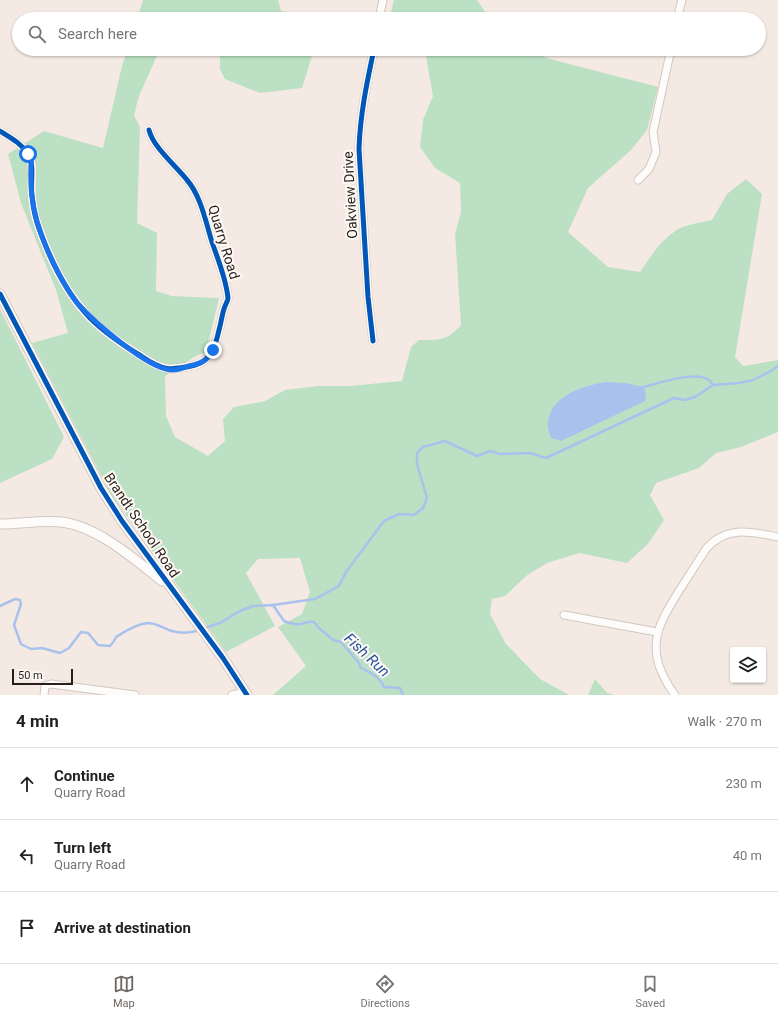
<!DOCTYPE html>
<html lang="en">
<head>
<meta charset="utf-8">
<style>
	body { margin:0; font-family:Roboto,sans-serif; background:#f6f6f6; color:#222 }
	.controls { position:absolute; right:12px; bottom:12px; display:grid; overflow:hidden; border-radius:4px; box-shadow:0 1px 3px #0004 }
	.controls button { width:36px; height:36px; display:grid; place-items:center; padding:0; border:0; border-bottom:1px solid #e0e0e0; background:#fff; color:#222; font:20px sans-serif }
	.scale { position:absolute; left:12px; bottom:10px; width:61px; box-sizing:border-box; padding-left:4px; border:2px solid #281f19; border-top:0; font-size:11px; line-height:14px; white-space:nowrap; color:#281f19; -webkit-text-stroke:3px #fef9f5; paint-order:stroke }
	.stop { position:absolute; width:12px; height:12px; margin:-9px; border:3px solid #1a73e8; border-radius:50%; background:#fff }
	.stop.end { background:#1a73e8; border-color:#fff; box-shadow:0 1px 4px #0008 }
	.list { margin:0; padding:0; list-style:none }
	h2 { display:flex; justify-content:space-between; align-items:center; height:52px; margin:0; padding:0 16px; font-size:17px }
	h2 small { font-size:13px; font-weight:400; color:#767676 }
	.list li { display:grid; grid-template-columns:26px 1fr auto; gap:12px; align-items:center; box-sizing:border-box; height:72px; padding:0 16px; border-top:1px solid #e0e0e0 }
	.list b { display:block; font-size:15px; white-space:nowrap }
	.list p { margin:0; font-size:13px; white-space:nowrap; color:#767676 }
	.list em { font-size:13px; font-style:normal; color:#767676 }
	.icon { flex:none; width:22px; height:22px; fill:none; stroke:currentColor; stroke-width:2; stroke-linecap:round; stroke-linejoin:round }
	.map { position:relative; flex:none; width:778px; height:695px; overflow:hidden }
	.search { position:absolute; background:#fff; box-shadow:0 1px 3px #0004; left:12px; right:12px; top:12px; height:44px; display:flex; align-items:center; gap:10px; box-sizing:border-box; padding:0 14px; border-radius:22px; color:#767676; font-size:15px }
	.sheet { height:268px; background:#fff }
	nav { display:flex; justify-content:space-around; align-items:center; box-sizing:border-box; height:56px; border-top:1px solid #e0e0e0; background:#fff; font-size:11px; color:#767676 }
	nav a { display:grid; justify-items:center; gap:2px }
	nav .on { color:#706660 }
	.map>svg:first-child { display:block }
</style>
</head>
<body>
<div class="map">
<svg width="778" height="695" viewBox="0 0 778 695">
	<rect width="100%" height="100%" fill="#f5eae3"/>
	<g fill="#bce0c3">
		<path d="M143 0H278L281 11 307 19H137Z"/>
		<path d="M394 0H477L490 19H389Z"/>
		<path d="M128 49H160L139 96 134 115 140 127 137 223 157 233 156 291 172 296 219 298 206 352 194 357 165 376 166 416 175 437 208 456 225 441 223 419 234 407 265 401 285 390 318 386H349L402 381 411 347 419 340C439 340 447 341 461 325L455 234 461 212 460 183 435 168 420 147 423 120 433 96 426 56 402 49H523L550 59 658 87 647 130 631 150 588 188 568 232 608 267 640 272C650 258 659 242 674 232 684 224 700 223 712 220L727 194 746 179 762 194 735 357 743 366 778 360V432L741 447 716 453 699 468 656 483 650 495 664 520 648 544 627 563 579 553 547 563 526 576 505 596 492 599 490 614 506 644 540 679 569 695H273L306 666 278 627 302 614 310 592 300 558 258 559 246 573 275 626 226 652 111 494 32 343 68 333 56 290 21 203 8 154 44 131 103 148 122 66Z"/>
		<path d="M220 49H314L302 88 260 93 225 79 220 69Z"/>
		<path d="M0 309 64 437 52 459 0 483Z"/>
		<path d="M595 679 607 693 614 695H588Z"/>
	</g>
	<path fill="#a9c2ed" d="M607 382 625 383 643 387 646 393 645 401 561 441 551 438C550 435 548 430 548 426 547 397 583 385 607 382Z"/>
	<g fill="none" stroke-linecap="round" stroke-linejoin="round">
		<g stroke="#a9c2ed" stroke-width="2.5">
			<path d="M640 388C657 384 694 370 709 380 711 381 712 383 713 385"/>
			<path d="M273 605 315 599 339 586 346 572 384 521 399 514 414 515 423 508 427 498 417 464V453L423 447 445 441 477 456 490 451 500 454 530 453 546 458 674 398 685 400 695 397 713 385 739 383 753 380 771 371 778 366"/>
			<path d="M0 606 15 599 20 600 21 604 14 625 21 644 31 649 42 648 60 653 69 648 81 632 88 633 98 645 110 646 114 641 116 637C125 631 137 624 148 623 157 623 164 629 172 631 182 634 191 633 200 630"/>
			<path d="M205 628 220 623 238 612 253 606 273 605 284 621C289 623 295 625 301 624 306 623 308 621 314 622L319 628 333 640 341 642 359 663 361 668C371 673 379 676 384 687L400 688 403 695"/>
		</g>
		<g stroke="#d1c8c1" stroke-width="9">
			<g id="minor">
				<path d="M379 19 383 0"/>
				<path d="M677 19 682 0"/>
				<path d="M0 131C11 138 21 143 28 154 35 165 30 183 32 196 33 207 36 221 40 231 51 262 67 294 90 318 105 333 123 345 141 356 163 371 170 371 195 365 211 361 216 344 219 330 221 323 222 315 224 309 225 305 228 301 228 298 226 278 218 260 212 242 206 223 201 196 187 180 176 166 153 147 149 130"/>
				<path d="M638 180 649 169 656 152 653 132 671 49"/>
				<path d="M373 341 368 297 359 149C360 115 367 82 374 49"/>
				<path d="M564 615 657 632"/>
				<path d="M44 695 45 686 51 684 135 695"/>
				<path d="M232 695 246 692"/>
				<path d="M675 695C671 690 668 685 665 679 646 645 660 621 679 591 688 577 697 563 706 549 726 525 752 532 778 537"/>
			</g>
		</g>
		<g stroke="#d1c8c1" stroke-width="11">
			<g id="tertiary">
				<path d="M0 294 101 488 122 521 223 658 247 695"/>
				<path d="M0 524C20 524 41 520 62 522 98 527 133 558 162 581"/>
			</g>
		</g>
		<use href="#minor" stroke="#fefcfb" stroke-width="7"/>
		<use href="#tertiary" stroke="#fefcfb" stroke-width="9"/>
		<g stroke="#fef9f5" stroke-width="8">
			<g id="cycleway">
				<path d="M0 131C11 138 21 143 28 154 35 165 30 183 32 196 33 207 36 221 40 231 51 262 67 294 90 318 105 333 123 345 141 356 163 371 170 371 195 365 211 361 216 344 219 330 221 323 222 315 224 309 225 305 228 301 228 298 226 278 218 260 212 242 206 223 201 196 187 180 176 166 153 147 149 130"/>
				<path d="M0 294 101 488 122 521 223 658 247 695"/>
				<path d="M373 341 368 297 359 149C360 115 367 82 374 49"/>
			</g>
		</g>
		<use href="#cycleway" stroke="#0057b8" stroke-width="5"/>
	</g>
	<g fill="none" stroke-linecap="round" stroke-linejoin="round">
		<path stroke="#1a73e8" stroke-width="5" d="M28 154 31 160C31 172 30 184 32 196 34 214 40 233 47 249 55 267 65 288 78 304 94 322 148 369 171 370 178 370 184 368 189 366 202 363 206 362 213 350"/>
	</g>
	<g text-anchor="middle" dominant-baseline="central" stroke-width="4" stroke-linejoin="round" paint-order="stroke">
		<g font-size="14" fill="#281f19" stroke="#fef9f5">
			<text transform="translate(350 195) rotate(-93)">Oakview Drive</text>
			<text transform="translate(224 242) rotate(73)">Quarry Road</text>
			<text transform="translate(142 525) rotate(56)">Brandt School Road</text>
		</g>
		<g font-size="15" font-style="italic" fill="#22509c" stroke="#fef9f5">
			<text transform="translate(367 655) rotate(43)">Fish Run</text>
		</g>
	</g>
</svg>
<div class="controls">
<button><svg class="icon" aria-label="layers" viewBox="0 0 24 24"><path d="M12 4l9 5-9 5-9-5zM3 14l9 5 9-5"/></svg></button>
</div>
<div class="scale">50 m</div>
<div class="stop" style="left:28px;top:154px"></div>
<div class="stop end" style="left:213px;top:350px"></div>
<div class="search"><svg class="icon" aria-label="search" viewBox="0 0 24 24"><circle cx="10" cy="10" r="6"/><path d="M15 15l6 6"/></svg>Search here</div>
</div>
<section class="sheet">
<h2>4 min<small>Walk · 270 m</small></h2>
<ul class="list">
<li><svg class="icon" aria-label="ahead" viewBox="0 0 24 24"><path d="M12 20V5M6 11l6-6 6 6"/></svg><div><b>Continue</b><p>Quarry Road</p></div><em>230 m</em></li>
<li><svg class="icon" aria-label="left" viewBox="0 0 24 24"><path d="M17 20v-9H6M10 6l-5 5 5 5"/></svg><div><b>Turn left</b><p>Quarry Road</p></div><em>40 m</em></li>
<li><svg class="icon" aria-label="arrive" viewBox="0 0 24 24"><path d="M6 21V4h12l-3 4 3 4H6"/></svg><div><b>Arrive at destination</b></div></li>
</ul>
</section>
<nav>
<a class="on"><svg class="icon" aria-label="map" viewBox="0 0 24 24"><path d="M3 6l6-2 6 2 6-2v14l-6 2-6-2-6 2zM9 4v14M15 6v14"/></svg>Map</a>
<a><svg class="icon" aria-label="directions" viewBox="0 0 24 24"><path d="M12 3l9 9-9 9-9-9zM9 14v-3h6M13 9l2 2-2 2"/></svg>Directions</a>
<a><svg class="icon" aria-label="saved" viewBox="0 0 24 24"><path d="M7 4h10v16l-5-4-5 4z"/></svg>Saved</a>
</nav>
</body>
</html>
